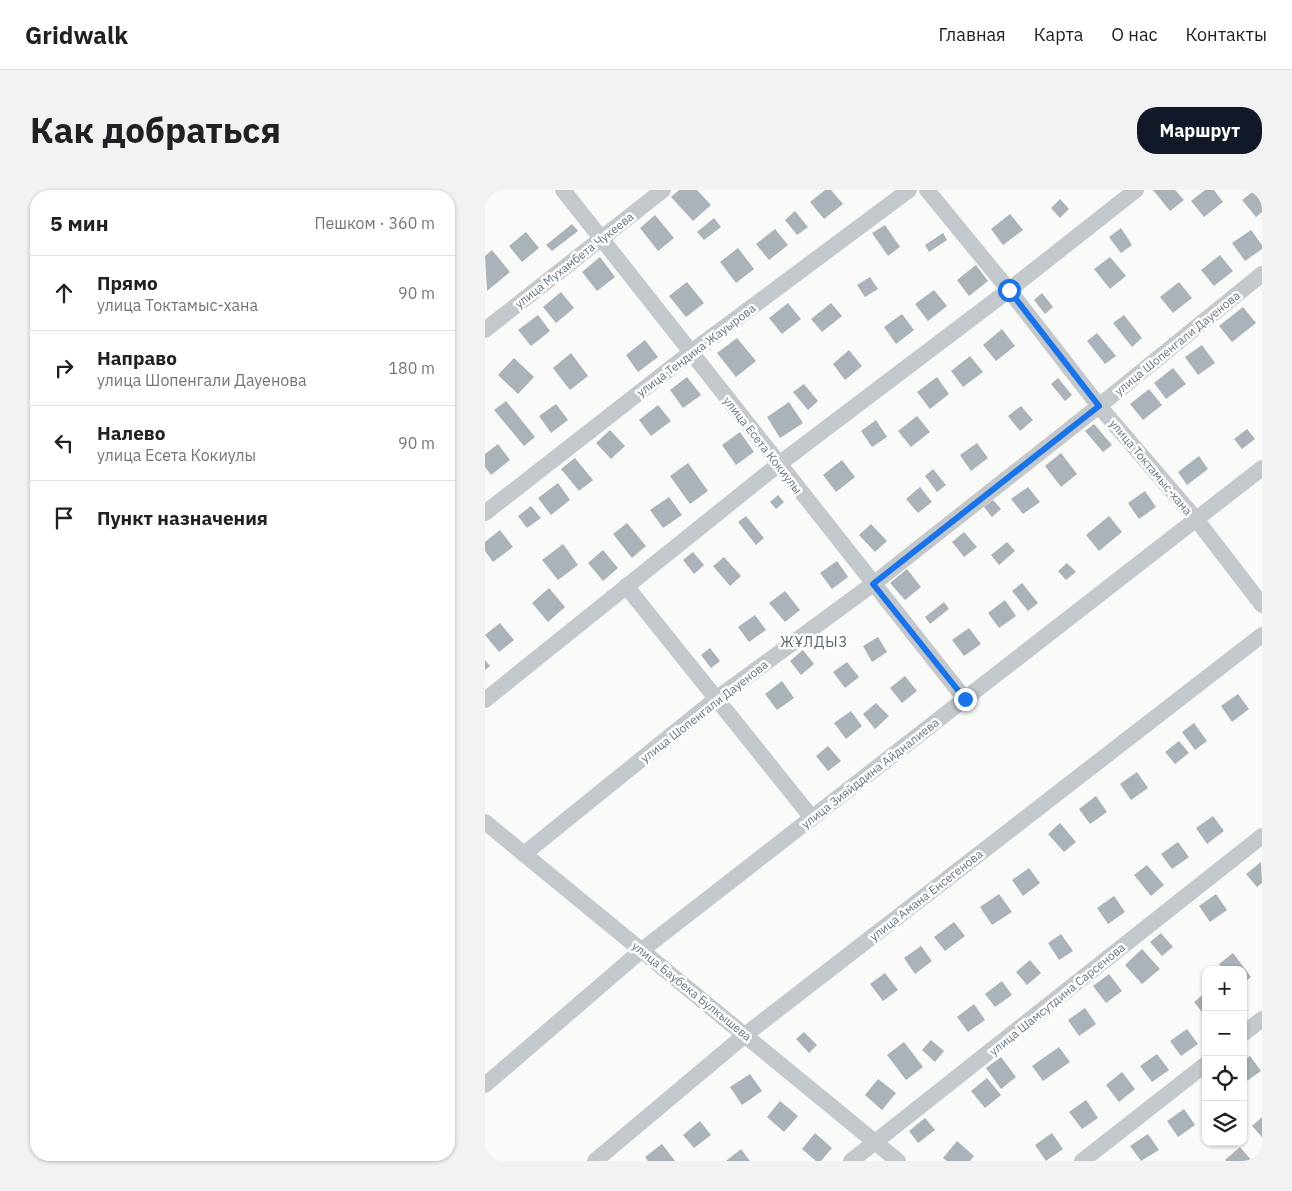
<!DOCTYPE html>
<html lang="ru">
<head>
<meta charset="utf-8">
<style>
	body { margin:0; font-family:"IBM Plex Sans",sans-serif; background:#f2f2f2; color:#202124 }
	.controls { position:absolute; right:15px; bottom:15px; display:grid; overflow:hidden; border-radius:10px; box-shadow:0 1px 4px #0004 }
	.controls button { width:45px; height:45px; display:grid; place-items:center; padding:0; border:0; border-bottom:1px solid #e0e0e0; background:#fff; color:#202124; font:25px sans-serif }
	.stop { position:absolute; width:15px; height:15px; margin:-11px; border:4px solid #1a73e8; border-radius:50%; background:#fff }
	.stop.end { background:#1a73e8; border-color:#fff; box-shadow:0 1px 5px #0008 }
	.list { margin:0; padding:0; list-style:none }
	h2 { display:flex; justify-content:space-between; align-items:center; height:65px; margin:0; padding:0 20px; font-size:21px }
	h2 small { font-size:16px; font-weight:400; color:#757577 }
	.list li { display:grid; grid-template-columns:32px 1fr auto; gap:15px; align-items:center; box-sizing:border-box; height:75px; padding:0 20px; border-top:1px solid #e0e0e0 }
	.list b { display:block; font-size:19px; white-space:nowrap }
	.list p { margin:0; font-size:16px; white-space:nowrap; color:#757577 }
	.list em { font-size:16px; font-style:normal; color:#757577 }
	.icon { flex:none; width:28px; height:28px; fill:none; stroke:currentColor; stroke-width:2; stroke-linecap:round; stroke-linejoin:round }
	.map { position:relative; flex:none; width:777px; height:971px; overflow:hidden; border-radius:20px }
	header { display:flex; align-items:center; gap:30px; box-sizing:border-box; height:70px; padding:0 25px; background:#fff; border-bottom:1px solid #e0e0e0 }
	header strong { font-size:24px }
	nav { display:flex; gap:28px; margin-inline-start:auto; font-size:18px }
	.intro { display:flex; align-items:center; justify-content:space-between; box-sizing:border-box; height:120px; padding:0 30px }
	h1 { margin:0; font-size:35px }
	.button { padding:12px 22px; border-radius:20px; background:#111827; color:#fff; font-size:18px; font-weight:700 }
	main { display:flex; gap:30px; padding:0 30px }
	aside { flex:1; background:#fff; border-radius:20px; box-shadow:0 1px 4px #0004 }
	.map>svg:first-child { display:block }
</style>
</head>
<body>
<header>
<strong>Gridwalk</strong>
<nav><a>Главная</a><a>Карта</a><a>О нас</a><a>Контакты</a></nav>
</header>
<div class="intro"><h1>Как добраться</h1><a class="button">Маршрут</a></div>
<main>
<aside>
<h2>5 мин<small>Пешком · 360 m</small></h2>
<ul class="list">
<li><svg class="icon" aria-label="ahead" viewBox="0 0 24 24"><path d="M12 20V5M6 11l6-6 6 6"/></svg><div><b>Прямо</b><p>улица Токтамыс-хана</p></div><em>90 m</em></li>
<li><svg class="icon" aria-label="right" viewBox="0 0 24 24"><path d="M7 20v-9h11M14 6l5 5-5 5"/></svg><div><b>Направо</b><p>улица Шопенгали Дауенова</p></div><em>180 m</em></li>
<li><svg class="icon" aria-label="left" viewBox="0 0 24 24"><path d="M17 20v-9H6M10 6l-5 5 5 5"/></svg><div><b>Налево</b><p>улица Есета Кокиулы</p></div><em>90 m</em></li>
<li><svg class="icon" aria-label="arrive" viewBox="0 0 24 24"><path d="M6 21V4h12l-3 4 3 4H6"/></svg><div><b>Пункт назначения</b></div></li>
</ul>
</aside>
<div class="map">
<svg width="777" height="971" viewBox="0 0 777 971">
	<rect width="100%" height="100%" fill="#fafaf8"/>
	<g fill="#aab3b9">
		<path d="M0 0H11L2 7Z"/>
		<path d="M194 0H212L226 15 208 31 186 7Z"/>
		<path d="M340 0H346L358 14 339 29 325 12Z"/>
		<path d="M668 0H690L699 10 685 21Z"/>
		<path d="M720 0H729L738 12 719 27 706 11Z"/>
		<path d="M770 0H777V22L771 27 757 10Z"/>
		<path d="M575 9 584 19 575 28 566 18Z"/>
		<path d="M310 21 323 37 312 45 300 30Z"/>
		<path d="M525 24 538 40 518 55 506 39Z"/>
		<path d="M170 25 189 48 173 61 155 38Z"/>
		<path d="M229 28 236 37 219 50 212 42Z"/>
		<path d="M87 34 93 41 67 61 61 55Z"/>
		<path d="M400 35 415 57 403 66 387 43Z"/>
		<path d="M636 38 647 55 636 63 624 47Z"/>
		<path d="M290 39 303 55 284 70 271 54Z"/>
		<path d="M766 40 777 55V59L760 71 747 53Z"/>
		<path d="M41 42 54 58 37 72 24 56Z"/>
		<path d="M458 43 462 50 444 62 440 55Z"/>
		<path d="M253 58 269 79 251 93 235 72Z"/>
		<path d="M7 60 25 82 2 101 0 66Z"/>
		<path d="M735 65 748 81 729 96 716 80Z"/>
		<path d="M115 67 130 87 112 101 97 82Z"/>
		<path d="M625 67 641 86 625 99 609 79Z"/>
		<path d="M491 75 503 91 484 106 472 90Z"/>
		<path d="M385 87 393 99 380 107 372 95Z"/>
		<path d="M202 92 219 113 201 127 184 106Z"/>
		<path d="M694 92 707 108 688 123 675 107Z"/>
		<path d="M449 100 462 116 443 131 430 114Z"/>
		<path d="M76 102 89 118 71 133 58 117Z"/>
		<path d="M557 103 568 117 560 124 549 110Z"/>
		<path d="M303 113 316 129 297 144 284 128Z"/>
		<path d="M346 113 357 126 337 142 326 129Z"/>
		<path d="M758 117 771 133 747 152 734 136Z"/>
		<path d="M417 124 429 140 411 154 399 137Z"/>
		<path d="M53 125 65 141 46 156 33 140Z"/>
		<path d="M639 125 657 148 647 157 628 133Z"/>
		<path d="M517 139 530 156 511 171 498 155Z"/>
		<path d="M612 143 631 166 620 174 602 151Z"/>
		<path d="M252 148 271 171 251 187 232 163Z"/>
		<path d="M160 150 173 167 153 182 141 165Z"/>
		<path d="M717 155 730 173 713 185 700 167Z"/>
		<path d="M364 160 377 176 360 190 348 174Z"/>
		<path d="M86 163 103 186 85 200 68 178Z"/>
		<path d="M485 166 498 182 478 197 466 181Z"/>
		<path d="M29 168 49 187 33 204 13 185Z"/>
		<path d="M688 178 701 194 681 209 669 193Z"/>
		<path d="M202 187 216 205 198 218 185 200Z"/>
		<path d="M452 187 464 204 445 219 432 202Z"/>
		<path d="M573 188 587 205 580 211 566 194Z"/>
		<path d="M319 194 333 211 323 220 308 202Z"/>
		<path d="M664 199 677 215 658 230 645 214Z"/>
		<path d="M21 211 50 247 39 256 9 220Z"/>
		<path d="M304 212 318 233 295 248 282 227Z"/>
		<path d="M71 214 83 230 66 243 54 226Z"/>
		<path d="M173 215 186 231 166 246 154 230Z"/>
		<path d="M536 216 548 230 535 241 523 226Z"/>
		<path d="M432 226 445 242 426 257 413 241Z"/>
		<path d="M391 230 402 247 387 257 376 241Z"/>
		<path d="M609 234 627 255 618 262 600 241Z"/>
		<path d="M762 239 770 249 757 259 749 249Z"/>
		<path d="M125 240 140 256 126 269 111 253Z"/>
		<path d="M255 242 269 262 251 275 237 255Z"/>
		<path d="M492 253 503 268 486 281 475 265Z"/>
		<path d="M13 254 25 270 6 285 0 277V264Z"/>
		<path d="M576 263 592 284 576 297 560 276Z"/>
		<path d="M714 266 723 279 702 295 693 282Z"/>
		<path d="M90 268 108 290 94 301 76 279Z"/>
		<path d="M357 270 370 287 351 302 338 285Z"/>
		<path d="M203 273 223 301 205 314 185 286Z"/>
		<path d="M448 279 461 295 452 302 440 286Z"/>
		<path d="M73 293 85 310 66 325 53 308Z"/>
		<path d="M435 297 447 312 433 323 421 309Z"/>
		<path d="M543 297 555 312 538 324 526 309Z"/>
		<path d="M660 301 671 317 654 329 643 313Z"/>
		<path d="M293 305 299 312 291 319 285 312Z"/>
		<path d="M184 307 197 325 178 338 165 320Z"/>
		<path d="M508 310 516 319 507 327 499 317Z"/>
		<path d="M46 316 56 328 42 338 33 326Z"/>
		<path d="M261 326 279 348 271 355 253 332Z"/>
		<path d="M624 326 637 342 614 361 601 345Z"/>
		<path d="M142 333 161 356 147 368 128 344Z"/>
		<path d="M386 334 402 351 390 362 374 345Z"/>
		<path d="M15 340 28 357 8 372 0 361V352Z"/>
		<path d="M479 342 492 357 479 367 467 352Z"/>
		<path d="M522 352 530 361 514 375 506 365Z"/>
		<path d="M78 354 93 375 73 390 57 370Z"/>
		<path d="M118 360 133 378 118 391 103 373Z"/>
		<path d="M208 362 219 375 209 384 198 370Z"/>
		<path d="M239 367 256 386 245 396 228 376Z"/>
		<path d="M352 371 363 387 347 399 335 383Z"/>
		<path d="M582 373 591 382 581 390 573 381Z"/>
		<path d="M422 379 436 397 420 410 405 393Z"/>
		<path d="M537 393 553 413 543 421 527 401Z"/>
		<path d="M64 398 80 417 63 432 47 413Z"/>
		<path d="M300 401 315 420 300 432 284 413Z"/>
		<path d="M520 410 531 426 514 438 503 423Z"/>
		<path d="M459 412 464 419 445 434 440 427Z"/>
		<path d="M270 425 281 440 264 452 253 437Z"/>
		<path d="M15 433 29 450 14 462 0 445Z"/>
		<path d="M484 438 496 454 479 466 467 450Z"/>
		<path d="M393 447 402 462 387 472 378 456Z"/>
		<path d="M225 458 235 471 226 478 216 465Z"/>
		<path d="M318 460 329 474 316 485 305 471Z"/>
		<path d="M0 470 5 476 0 480Z"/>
		<path d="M362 472 374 487 360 498 348 482Z"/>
		<path d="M420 486 432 501 417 513 405 498Z"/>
		<path d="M297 491 309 508 292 520 280 504Z"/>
		<path d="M753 504 764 519 747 532 736 516Z"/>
		<path d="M391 513 404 526 390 539 378 524Z"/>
		<path d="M366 521 377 536 361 549 349 533Z"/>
		<path d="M709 533 722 551 710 560 697 542Z"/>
		<path d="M694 551 704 563 690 574 680 562Z"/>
		<path d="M343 556 356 571 343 581 331 566Z"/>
		<path d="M652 582 663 598 646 610 635 594Z"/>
		<path d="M611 606 622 622 605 634 594 619Z"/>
		<path d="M728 626 739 641 722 654 711 638Z"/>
		<path d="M575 633 591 652 579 662 563 644Z"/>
		<path d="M693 652 704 667 687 679 676 664Z"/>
		<path d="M776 672 777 693 772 697 761 684Z"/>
		<path d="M662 675 679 695 666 706 649 685Z"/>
		<path d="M544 678 555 693 538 706 527 690Z"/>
		<path d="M514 704 527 722 507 735 495 717Z"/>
		<path d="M731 704 742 720 725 732 714 716Z"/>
		<path d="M629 706 640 722 623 734 612 718Z"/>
		<path d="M469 732 480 746 460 761 449 747Z"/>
		<path d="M676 743 688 757 677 766 665 752Z"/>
		<path d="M576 744 588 761 574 770 563 753Z"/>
		<path d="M436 756 447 771 430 784 419 768Z"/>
		<path d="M657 759 675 779 657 794 640 775Z"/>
		<path d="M748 763 766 787 758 793V780H738L734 774Z"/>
		<path d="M545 770 556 783 542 795 531 782Z"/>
		<path d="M400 783 413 800 398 811 385 794Z"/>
		<path d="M624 784 637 801 621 813 608 796Z"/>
		<path d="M517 791 527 805 510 817 500 804Z"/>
		<path d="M721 802V827L709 812Z"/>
		<path d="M489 814 500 830 483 842 472 827Z"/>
		<path d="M600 818 611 834 594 846 583 830Z"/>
		<path d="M702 839 713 854 696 866 685 851Z"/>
		<path d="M319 842 332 855 324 863 311 849Z"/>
		<path d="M446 850 459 861 450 872 437 860Z"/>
		<path d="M419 852 438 877 421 890 402 865Z"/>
		<path d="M574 857 585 872 558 891 547 876Z"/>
		<path d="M672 864 684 880 667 892 655 876Z"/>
		<path d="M765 866 776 881 759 893 758 871Z"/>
		<path d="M516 867 531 887 516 899 501 878Z"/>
		<path d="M637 882 650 899 634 912 621 895Z"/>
		<path d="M265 884 277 901 257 915 245 897Z"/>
		<path d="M502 888 516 905 500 918 486 901Z"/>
		<path d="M393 889 411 903 397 920 380 905Z"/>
		<path d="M601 910 613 928 597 939 584 922Z"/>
		<path d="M295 911 313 926 299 942 282 927Z"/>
		<path d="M699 919 710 935 693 947 682 931Z"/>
		<path d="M777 927V947L767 936Z"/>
		<path d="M440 928 450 940 433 953 424 941Z"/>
		<path d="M215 931 226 945 209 958 198 945Z"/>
		<path d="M330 943 347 958 336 971H331L317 959Z"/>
		<path d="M567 943 578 959 561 971 550 955Z"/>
		<path d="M663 944 674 960 656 971 645 956Z"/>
		<path d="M472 951 489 966 485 971H462L458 968Z"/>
		<path d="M177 954 190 971H163L160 967Z"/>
		<path d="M755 957 767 971H741L740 970Z"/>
		<path d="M256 959 265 971H241Z"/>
	</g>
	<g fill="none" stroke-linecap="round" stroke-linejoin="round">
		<g stroke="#c3c8cc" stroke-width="16">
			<path d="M78 0 480 509"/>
			<path d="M442 0 524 100 614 216 711 329 777 415"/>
			<path d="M0 140 178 0"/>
			<path d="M0 323 205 163 424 0"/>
			<path d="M141 396 327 628"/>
			<path d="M0 510 294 274 524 100 651 0"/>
			<path d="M0 632 413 971"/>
			<path d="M39 664 231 509 388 394 614 216 777 84"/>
			<path d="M758 844 777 829"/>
			<path d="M0 895 157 760 777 278"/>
			<path d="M110 971 260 845 777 445"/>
			<path d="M366 971 777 646"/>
			<path d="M597 971 721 874"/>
		</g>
	</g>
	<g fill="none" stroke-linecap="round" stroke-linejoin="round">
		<path stroke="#1a73e8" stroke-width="6" d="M480 509 388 394 614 216 524 100"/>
	</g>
	<g text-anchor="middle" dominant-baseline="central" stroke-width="5" stroke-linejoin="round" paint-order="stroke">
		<g font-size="12" fill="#657683" stroke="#fff">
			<text transform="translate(89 70) rotate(-38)">улица Мухамбета Чукеева</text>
			<text transform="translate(692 153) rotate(-39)">улица Шопенгали Дауенова</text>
			<text transform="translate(211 160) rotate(-37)">улица Тендика Жауырова</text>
			<text transform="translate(278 255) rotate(52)">улица Есета Кокиулы</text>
			<text transform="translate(666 277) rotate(50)">улица Токтамыс-хана</text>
			<text transform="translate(219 521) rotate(-38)">улица Шопенгали Дауенова</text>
			<text transform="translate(385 583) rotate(-38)">улица Зияйддина Айдналиева</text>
			<text transform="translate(441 705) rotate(-38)">улица Амана Енсегенова</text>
			<text transform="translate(207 801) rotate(39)">улица Баубека Булкышева</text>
			<text transform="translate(572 809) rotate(-39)">улица Шамсутдина Сарсенова</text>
		</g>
		<g font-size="14" letter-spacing="1" fill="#57646e" stroke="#fff">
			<text x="329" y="452">ЖҰЛДЫЗ</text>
		</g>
	</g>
</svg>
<div class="controls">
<button>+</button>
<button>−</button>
<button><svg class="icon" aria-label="locate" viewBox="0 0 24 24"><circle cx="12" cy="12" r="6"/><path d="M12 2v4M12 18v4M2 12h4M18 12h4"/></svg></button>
<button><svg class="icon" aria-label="layers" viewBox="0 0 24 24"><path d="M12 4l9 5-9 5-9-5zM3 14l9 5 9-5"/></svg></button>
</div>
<div class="stop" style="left:524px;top:100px"></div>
<div class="stop end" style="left:480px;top:509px"></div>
</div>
</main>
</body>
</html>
